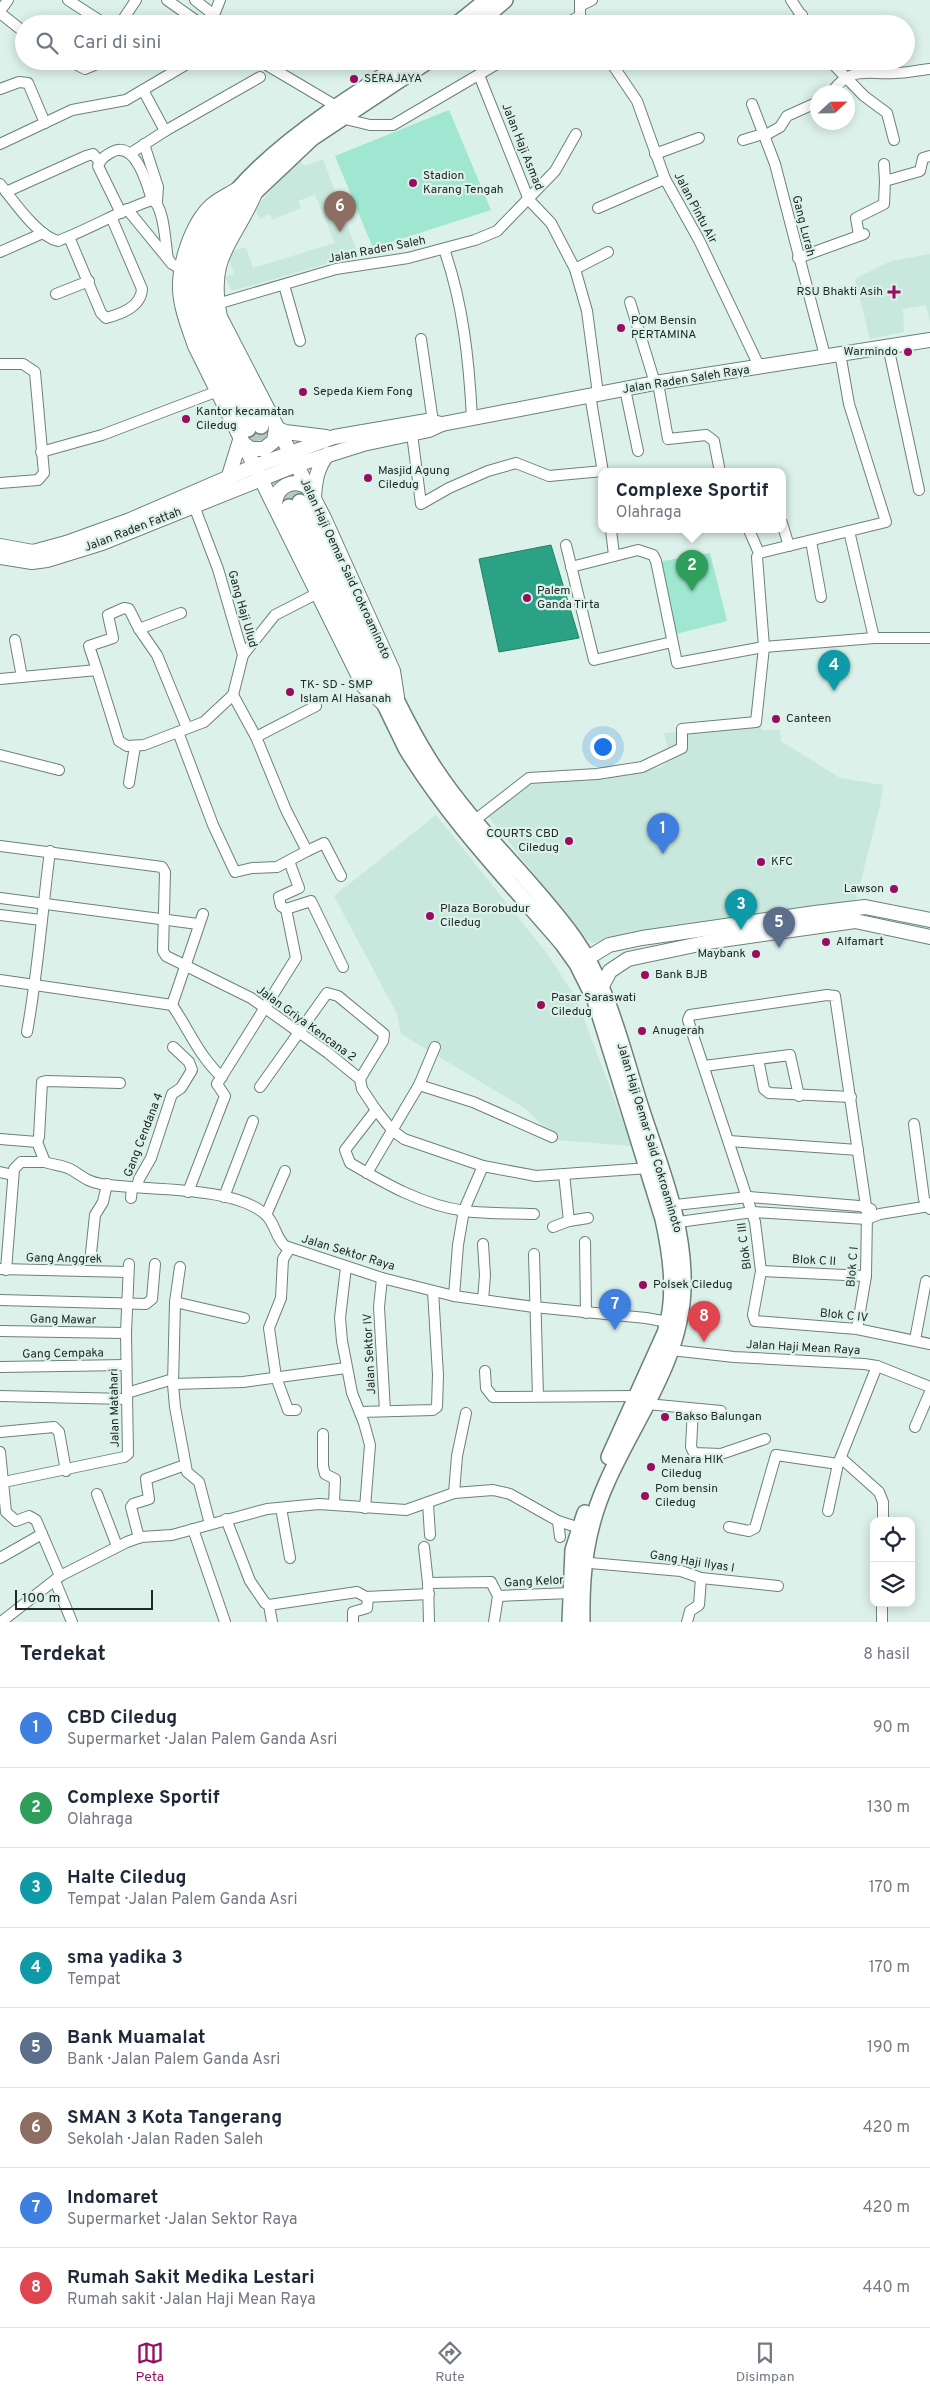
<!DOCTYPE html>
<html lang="id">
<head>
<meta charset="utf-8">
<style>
	body { margin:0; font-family:Overpass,sans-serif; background:#f6f6f7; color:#1f2937 }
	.controls { position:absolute; right:15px; bottom:15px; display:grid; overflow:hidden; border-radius:10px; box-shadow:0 2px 12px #0003 }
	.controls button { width:45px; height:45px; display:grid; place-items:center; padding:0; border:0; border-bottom:1px solid #e0e1e3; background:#fff; color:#1f2937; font:25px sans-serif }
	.compass { position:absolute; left:810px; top:85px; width:45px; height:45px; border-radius:50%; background:#fff; box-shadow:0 2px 12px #0003; rotate:68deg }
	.scale { position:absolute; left:15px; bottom:12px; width:138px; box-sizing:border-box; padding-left:5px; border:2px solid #202926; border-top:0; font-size:14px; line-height:18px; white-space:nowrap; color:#202926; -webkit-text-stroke:4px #dbf1e9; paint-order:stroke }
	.you { position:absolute; left:602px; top:746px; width:18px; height:18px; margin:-12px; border:4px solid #fff; border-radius:50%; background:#1a73e8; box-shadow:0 0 0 8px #1a73e833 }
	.badge { display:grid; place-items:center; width:32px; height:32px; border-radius:50%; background:#990d60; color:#fff; font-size:16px; font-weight:700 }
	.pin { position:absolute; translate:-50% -41px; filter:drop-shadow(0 1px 2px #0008) }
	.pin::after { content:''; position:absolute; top:26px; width:18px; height:15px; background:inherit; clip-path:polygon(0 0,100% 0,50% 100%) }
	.popup { position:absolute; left:598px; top:468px; width:188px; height:65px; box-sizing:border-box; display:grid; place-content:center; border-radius:10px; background:#fff; filter:drop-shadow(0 1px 4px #0005); font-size:16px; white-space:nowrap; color:#747a83 }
	.popup b { font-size:19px; color:#1f2937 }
	.popup::after { content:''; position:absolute; left:50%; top:100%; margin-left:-10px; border:10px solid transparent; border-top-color:#fff }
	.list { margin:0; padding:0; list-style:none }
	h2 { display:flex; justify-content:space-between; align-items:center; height:65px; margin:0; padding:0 20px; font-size:21px }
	h2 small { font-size:16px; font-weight:400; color:#747a83 }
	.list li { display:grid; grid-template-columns:32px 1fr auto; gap:15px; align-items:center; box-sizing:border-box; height:80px; padding:0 20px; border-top:1px solid #e0e1e3 }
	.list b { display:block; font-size:19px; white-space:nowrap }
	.list p { margin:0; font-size:16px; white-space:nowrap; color:#747a83 }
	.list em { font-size:16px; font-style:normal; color:#747a83 }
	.icon { flex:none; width:28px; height:28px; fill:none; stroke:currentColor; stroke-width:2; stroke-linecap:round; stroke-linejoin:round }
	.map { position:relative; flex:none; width:930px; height:1622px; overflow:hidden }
	.search { position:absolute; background:#fff; box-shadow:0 2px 12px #0003; left:15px; right:15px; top:15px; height:55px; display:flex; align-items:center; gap:12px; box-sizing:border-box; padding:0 18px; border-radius:28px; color:#747a83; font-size:19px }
	.sheet { height:705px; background:#fff }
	nav { display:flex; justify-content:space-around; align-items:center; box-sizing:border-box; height:70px; border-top:1px solid #e0e1e3; background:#fff; font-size:14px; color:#747a83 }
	nav a { display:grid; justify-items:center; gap:2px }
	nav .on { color:#990d60 }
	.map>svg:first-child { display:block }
</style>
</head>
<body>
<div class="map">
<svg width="930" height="1622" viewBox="0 0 930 1622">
	<rect width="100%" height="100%" fill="#dbf1e9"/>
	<g fill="#c9e8dd">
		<path d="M323 159 359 257 344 262 343 259 232 291 225 277 234 274 227 253 246 247 253 268 335 243 315 195 298 201 301 208 272 220 270 214 260 219 255 208 295 164 301 161 304 166Z"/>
		<path d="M930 254V322L926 305 903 309 904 332 870 339 855 279 891 261Z"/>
		<path d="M761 724V730H780L781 741 840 778 883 785 880 805 856 900 823 908 592 943 586 939 488 816 542 772 583 778 659 768 671 760 664 733Z"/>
		<path d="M436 815 546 952 576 998 632 1146 557 1140 526 1109 401 1034 397 1014 334 896Z"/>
	</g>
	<g fill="#9fe7d0">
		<path d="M449 110 491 210 373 248 335 156Z"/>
		<path d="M710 553 727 621 676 634 657 562Z"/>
	</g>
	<path fill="#2ba285" stroke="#287e68" d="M551 545 579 638 499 652 479 559Z"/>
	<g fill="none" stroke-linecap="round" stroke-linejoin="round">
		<g stroke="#b6c9c2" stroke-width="15" stroke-dasharray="15 8" stroke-linecap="butt">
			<path d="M261 426 300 502"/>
			<path d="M248 429 289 507"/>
		</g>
		<g stroke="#6d817a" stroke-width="12">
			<g id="street">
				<path d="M68 0 105 24"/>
				<path d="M167 0 201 24"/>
				<path d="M195 0 214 15 218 24"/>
				<path d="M580 0V16L585 24"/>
				<path d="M791 0 807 24"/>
				<path d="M580 6 592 0"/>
				<path d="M0 11 8 0"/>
				<path d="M0 13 24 32"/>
				<path d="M214 15 220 0"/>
				<path d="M120 24 136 0"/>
				<path d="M565 24 580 16"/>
				<path d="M791 24 802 15"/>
				<path d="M69 61 85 69 104 61"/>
				<path d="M260 61 336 106"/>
				<path d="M610 61 637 101 665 179 699 240 760 368"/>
				<path d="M830 61 864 96 887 113 894 140"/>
				<path d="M479 75 529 200 551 223 575 269 587 311 598 394"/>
				<path d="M0 89 19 82 28 83 45 123"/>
				<path d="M143 90 165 131"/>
				<path d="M832 92C851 65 868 75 895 73 907 73 918 70 930 69"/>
				<path d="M752 104 775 164 825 356"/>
				<path d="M341 118 370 125H393L502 61"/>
				<path d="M764 136 780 127 787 116 818 102"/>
				<path d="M743 140 763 134"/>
				<path d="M0 144 72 110 126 100 192 61"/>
				<path d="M144 144 158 187 157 202"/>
				<path d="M131 153 165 131 260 77"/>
				<path d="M655 154 699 138"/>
				<path d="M884 164 885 181"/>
				<path d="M0 184C13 200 37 236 58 241 90 229 121 210 152 200 165 206 165 245 168 259"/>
				<path d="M6 192 86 156 93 154 100 162"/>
				<path d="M598 208 665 179"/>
				<path d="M127 209 172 264 181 269"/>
				<path d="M121 213 98 166C100 159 105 156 112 152 135 140 147 183 152 200"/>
				<path d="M859 235 856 218 884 204 885 181 920 171 923 158 930 156"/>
				<path d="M69 237 101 313 106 318C121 314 141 307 142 289L112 219"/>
				<path d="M444 249C463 303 469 360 472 418"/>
				<path d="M0 252 43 233"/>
				<path d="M798 258 864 234"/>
				<path d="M575 269 608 252"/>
				<path d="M284 285 300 341"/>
				<path d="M56 294 89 281"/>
				<path d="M630 302 655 383"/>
				<path d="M217 304 336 269 408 258 475 240 497 231 555 171 576 134"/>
				<path d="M421 339 433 422"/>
				<path d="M888 346 919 490"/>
				<path d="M0 364H23L35 372 44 473 38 480 0 483"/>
				<path d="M658 383 668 439 706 435 714 441 720 472"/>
				<path d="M625 389 638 451"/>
				<path d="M590 395 603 472"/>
				<path d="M412 434 421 504 449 488 488 471 516 463 549 476 603 471"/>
				<path d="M41 452 102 435 218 391"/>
				<path d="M782 523 789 546"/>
				<path d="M611 530 614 555"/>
				<path d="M849 531 874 638"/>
				<path d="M811 541 821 597"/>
				<path d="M566 545 594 660 672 642"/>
				<path d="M759 553 886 522 849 404 840 353"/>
				<path d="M571 567 638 550 653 555 656 561 677 663 764 647 874 638H930"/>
				<path d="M181 613 139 629 157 655 187 728"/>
				<path d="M15 640 22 677"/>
				<path d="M243 655 275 615 318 593"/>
				<path d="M97 670 89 646 113 638 108 615 124 608 129 609 139 629"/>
				<path d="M0 679 97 670 119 741 127 746 144 745 204 722 233 695 243 655 218 569 194 506"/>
				<path d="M233 695 256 737 286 810 307 851 324 843 341 876"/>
				<path d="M178 732 213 825 235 872 252 868 277 867 307 851"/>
				<path d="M256 737 316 706"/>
				<path d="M0 755 59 770"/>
				<path d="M129 783 135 746"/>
				<path d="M475 820 529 778 597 774 642 767 682 748V729L756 722 764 647 757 557 759 553 749 530"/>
				<path d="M0 846 162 867 165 872 163 951 166 956 251 998 328 1053 360 1079 362 1089 376 1110 392 1130 404 1139 483 1166 536 1176 649 1168"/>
				<path d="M0 898 198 924"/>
				<path d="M286 909 281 906 279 897 299 888 289 861"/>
				<path d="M0 915 41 920"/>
				<path d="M0 980 172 1005 203 914"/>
				<path d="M172 1005C188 1028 200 1058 222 1077"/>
				<path d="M27 1032C38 972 42 912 50 851"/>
				<path d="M758 1059 764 1089 769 1093 851 1097"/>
				<path d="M704 1066 790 1055 799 1096"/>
				<path d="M419 1085 473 1102 552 1137"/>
				<path d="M260 1087 327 993 338 996 384 1034 383 1041 360 1079"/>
				<path d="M376 1110 345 1150 350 1163C386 1184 422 1205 465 1211 488 1214 512 1213 534 1214"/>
				<path d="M914 1124 924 1199 930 1209"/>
				<path d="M0 1139 37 1142 45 1162C53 1165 62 1165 70 1169 83 1176 85 1181 101 1184 144 1191 231 1185 265 1214 275 1222 275 1237 285 1246L382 1278 454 1296 534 1307 646 1318 668 1322"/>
				<path d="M729 1141 858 1150"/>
				<path d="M37 1142 39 1137 42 1082 46 1081 120 1083"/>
				<path d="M0 1172 13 1175"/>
				<path d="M367 1173 419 1085 435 1047"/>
				<path d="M564 1174 569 1221"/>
				<path d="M137 1187 139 1179 151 1158 172 1094 181 1088 192 1070 189 1062 173 1047"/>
				<path d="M188 1192 225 1096 217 1084 296 958 286 909 311 901 343 967"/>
				<path d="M224 1197 253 1121"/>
				<path d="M131 1198 132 1187"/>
				<path d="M666 1206 749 1197 859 1206 871 1209"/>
				<path d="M266 1215 285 1171"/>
				<path d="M671 1223 753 1212 867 1219 880 1214 930 1206"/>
				<path d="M553 1227 569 1221 588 1218"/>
				<path d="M585 1242 586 1313"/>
				<path d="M290 1248 283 1259 281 1298 269 1328 276 1377 288 1410H296"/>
				<path d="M91 1253 95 1215 103 1202 107 1184"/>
				<path d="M534 1254 538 1396"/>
				<path d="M180 1267 175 1302 173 1384 175 1407 187 1472 199 1482 210 1524"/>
				<path d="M346 1267 340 1318 342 1341 352 1393 364 1423 370 1445 365 1508"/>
				<path d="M0 1269 128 1272"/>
				<path d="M6 1270 14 1169 21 1162H45"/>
				<path d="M761 1271 866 1276"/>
				<path d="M382 1278 379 1307 385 1411"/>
				<path d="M454 1296 458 1245 464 1210 483 1166"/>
				<path d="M0 1300 146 1304 152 1299 155 1264"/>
				<path d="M483 1300 485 1275 483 1244"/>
				<path d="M175 1302 244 1318"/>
				<path d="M857 1329 866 1276 867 1213 835 996 827 995 690 1015 688 1020 755 1222 761 1271 753 1315 755 1321 857 1329 930 1344"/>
				<path d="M0 1331 126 1333"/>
				<path d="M915 1340 926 1281"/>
				<path d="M671 1350 734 1357 864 1364 877 1366 930 1387"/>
				<path d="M0 1367 126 1365"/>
				<path d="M485 1371 486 1388 493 1397 636 1396"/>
				<path d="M173 1384 243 1382 346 1368"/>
				<path d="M127 1393 173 1379"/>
				<path d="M0 1396 126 1399"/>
				<path d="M647 1404 721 1411"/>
				<path d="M693 1409 691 1447 694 1453 721 1454 765 1439"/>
				<path d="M360 1412 433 1410 437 1407 438 1375 433 1291"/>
				<path d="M915 1427 930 1392"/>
				<path d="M0 1432 54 1427 59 1432 66 1471"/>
				<path d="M323 1434V1466L325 1474 335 1479 334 1504"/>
				<path d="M0 1452 6 1512 16 1521 29 1516 36 1520 60 1576"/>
				<path d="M841 1458 879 1492 883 1502V1521"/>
				<path d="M4 1482 124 1457 128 1454 126 1333 129 1264"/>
				<path d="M454 1493 457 1456 466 1413"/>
				<path d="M97 1494 117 1546"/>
				<path d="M428 1503 430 1535"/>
				<path d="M281 1508 290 1558"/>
				<path d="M828 1511 838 1464 877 1366"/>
				<path d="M226 1519 250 1581 265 1603 269 1605 357 1592 366 1597 429 1594"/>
				<path d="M558 1521 560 1537"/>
				<path d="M729 1527 749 1531 755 1528 776 1455 838 1464"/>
				<path d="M193 1529 225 1622"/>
				<path d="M139 1538 131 1507 133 1504 149 1499 146 1479 185 1465"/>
				<path d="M424 1547 428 1583 429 1622"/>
				<path d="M0 1558 42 1534"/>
				<path d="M579 1562 681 1571 701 1578 778 1586"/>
				<path d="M55 1581 72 1622"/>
				<path d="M428 1583 491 1582 498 1596 494 1622"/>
				<path d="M498 1596 571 1593"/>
				<path d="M269 1605 272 1622"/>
				<path d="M1 1622 60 1576 127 1542 141 1537 172 1535 267 1509 319 1504 406 1510 454 1493 493 1490 510 1494 558 1521 586 1530"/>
				<path d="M353 1622V1612L367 1608 368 1597"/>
				<path d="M687 1622 690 1611 699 1605 701 1578"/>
				<path d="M882 1622V1603"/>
			</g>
		</g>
		<g stroke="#6d817a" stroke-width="16">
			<g id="secondary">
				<path d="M236 190C228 195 219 199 212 205 192 223 179 263 180 290 181 309 189 328 195 346L364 687 384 704"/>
				<path d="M256 191C234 244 207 254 220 317L324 518 393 671 397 697"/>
				<path d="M244 444 251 449H264L274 441 276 428 285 432 326 437"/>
				<path d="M228 479 241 437"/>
				<path d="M314 497C315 481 317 467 328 454"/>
				<path d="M275 504C276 486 293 478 308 487"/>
				<path d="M0 546 33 552 66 543 130 520 255 466 334 437 427 421 442 424"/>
				<path d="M0 557 32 562 47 560 102 543 296 465 363 444 429 430 442 424 655 383 930 340"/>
				<path d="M578 964 609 945 642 938 815 913 865 907 930 920"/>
				<path d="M602 986 610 971 628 959 714 941 855 921 930 937"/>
			</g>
		</g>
		<g stroke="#6d817a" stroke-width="18">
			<g id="primary">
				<path d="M457 24 487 0"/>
				<path d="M477 24 505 0"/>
				<path d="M261 426 214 329 205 305 203 288 208 260 214 244 237 209 312 138 428 61"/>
				<path d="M248 429C232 394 197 337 193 300 182 197 332 109 407 61"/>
				<path d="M300 502C325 553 350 603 374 654 393 693 411 733 435 769 475 830 532 879 574 938 609 987 622 1049 640 1105 659 1164 685 1224 683 1287 682 1358 635 1419 607 1482 586 1528 581 1573 582 1622"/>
				<path d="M289 507 406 748C449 819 508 880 562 943L577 964 595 1000 663 1219C671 1255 677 1297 665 1333L609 1457"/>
				<path d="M570 1622 573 1550 585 1513"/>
			</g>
		</g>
		<use href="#street" stroke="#fff" stroke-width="10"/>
		<use href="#secondary" stroke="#fff" stroke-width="14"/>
		<use href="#primary" stroke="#fff" stroke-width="15"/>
	</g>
	<g fill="#990d60" stroke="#dbf1e9" stroke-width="2">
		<circle cx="354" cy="79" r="5"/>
		<circle cx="413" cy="183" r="5"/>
		<path d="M891.5 284.5h5v5h5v5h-5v5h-5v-5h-5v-5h5z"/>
		<circle cx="621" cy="328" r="5"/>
		<circle cx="908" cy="352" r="5"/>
		<circle cx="303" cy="392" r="5"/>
		<circle cx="186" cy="419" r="5"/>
		<circle cx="368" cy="478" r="5"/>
		<circle cx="527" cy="598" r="5"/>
		<circle cx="290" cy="692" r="5"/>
		<circle cx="776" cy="719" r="5"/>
		<circle cx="569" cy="841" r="5"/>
		<circle cx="761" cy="862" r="5"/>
		<circle cx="894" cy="889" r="5"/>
		<circle cx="430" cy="916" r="5"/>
		<circle cx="826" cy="942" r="5"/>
		<circle cx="756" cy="954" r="5"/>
		<circle cx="645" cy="975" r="5"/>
		<circle cx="541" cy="1005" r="5"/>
		<circle cx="642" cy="1031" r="5"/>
		<circle cx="643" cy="1285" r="5"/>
		<circle cx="665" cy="1417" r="5"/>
		<circle cx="651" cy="1467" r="5"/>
		<circle cx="645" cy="1496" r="5"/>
	</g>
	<g text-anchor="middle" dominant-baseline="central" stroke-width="4.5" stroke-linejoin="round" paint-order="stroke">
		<g font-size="12" fill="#202926" stroke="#dbf1e9" text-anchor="start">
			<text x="364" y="79">SERAJAYA</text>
			<text x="423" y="176">Stadion<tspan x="423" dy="14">Karang Tengah</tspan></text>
			<text x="883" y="292" text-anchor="end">RSU Bhakti Asih</text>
			<text x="631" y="321">POM Bensin<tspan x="631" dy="14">PERTAMINA</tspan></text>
			<text x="898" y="352" text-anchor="end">Warmindo</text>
			<text x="313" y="392">Sepeda Kiem Fong</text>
			<text x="196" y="412">Kantor kecamatan<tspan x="196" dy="14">Ciledug</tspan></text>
			<text x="378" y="471">Masjid Agung<tspan x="378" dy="14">Ciledug</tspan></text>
			<text x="537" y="591">Palem<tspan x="537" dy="14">Ganda Tirta</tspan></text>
			<text x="300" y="685">TK- SD - SMP<tspan x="300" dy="14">Islam Al Hasanah</tspan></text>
			<text x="786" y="719">Canteen</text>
			<text x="559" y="834" text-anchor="end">COURTS CBD<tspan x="559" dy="14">Ciledug</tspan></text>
			<text x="771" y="862">KFC</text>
			<text x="884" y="889" text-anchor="end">Lawson</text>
			<text x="440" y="909">Plaza Borobudur<tspan x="440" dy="14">Ciledug</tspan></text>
			<text x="836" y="942">Alfamart</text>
			<text x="746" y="954" text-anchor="end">Maybank</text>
			<text x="655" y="975">Bank BJB</text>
			<text x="551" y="998">Pasar Saraswati<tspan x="551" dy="14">Ciledug</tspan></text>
			<text x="652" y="1031">Anugerah</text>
			<text x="653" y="1285">Polsek Ciledug</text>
			<text x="675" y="1417">Bakso Balungan</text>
			<text x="661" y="1460">Menara HIK<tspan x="661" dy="14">Ciledug</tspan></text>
			<text x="655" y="1489">Pom bensin<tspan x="655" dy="14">Ciledug</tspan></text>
		</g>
		<g font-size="12" fill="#202926" stroke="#dbf1e9">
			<text transform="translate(522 147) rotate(68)">Jalan Haji Asmad</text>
			<text transform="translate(695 208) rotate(62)">Jalan Pintu Air</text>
			<text transform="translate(803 226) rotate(76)">Gang Lurah</text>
			<text transform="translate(377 250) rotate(-11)">Jalan Raden Saleh</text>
			<text transform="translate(686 380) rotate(-9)">Jalan Raden Saleh Raya</text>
			<text transform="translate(133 530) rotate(-21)">Jalan Raden Fattah</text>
			<text transform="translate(345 569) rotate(65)">Jalan Haji Oemar Said Cokroaminoto</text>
			<text transform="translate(242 609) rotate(74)">Gang Haji Ulud</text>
			<text transform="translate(306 1024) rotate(36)">Jalan Griya Kencana 2</text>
			<text transform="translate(144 1135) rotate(-69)">Gang Cendana 4</text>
			<text transform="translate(649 1138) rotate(73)">Jalan Haji Oemar Said Cokroaminoto</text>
			<text transform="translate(745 1246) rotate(-97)">Blok C III</text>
			<text transform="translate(348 1253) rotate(17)">Jalan Sektor Raya</text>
			<text transform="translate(64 1259) rotate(1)">Gang Anggrek</text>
			<text transform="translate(814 1261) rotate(3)">Blok C II</text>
			<text transform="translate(853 1267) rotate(-85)">Blok C I</text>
			<text transform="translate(844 1316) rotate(6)">Blok C IV</text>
			<text transform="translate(63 1320) rotate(1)">Gang Mawar</text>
			<text transform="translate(803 1348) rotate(3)">Jalan Haji Mean Raya</text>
			<text transform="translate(63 1354) rotate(-1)">Gang Cempaka</text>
			<text transform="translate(370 1354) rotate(-93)">Jalan Sektor IV</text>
			<text transform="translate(115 1408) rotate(-91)">Jalan Matahari</text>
			<text transform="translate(692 1562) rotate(9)">Gang Haji Ilyas I</text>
			<text transform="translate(534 1582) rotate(-3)">Gang Kelor</text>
		</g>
	</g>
</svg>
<div class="controls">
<button><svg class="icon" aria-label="locate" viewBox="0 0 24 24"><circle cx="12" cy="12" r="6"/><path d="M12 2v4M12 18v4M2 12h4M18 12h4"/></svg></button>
<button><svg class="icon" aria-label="layers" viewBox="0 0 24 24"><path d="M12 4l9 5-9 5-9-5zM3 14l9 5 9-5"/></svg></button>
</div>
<svg class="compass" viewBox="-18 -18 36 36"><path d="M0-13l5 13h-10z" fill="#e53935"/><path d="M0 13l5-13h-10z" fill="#747a83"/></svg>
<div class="scale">100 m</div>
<div class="you"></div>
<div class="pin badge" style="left:663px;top:854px;background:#3f7fe0">1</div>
<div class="pin badge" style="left:692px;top:591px;background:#2e9e5b">2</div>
<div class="popup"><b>Complexe Sportif</b>Olahraga</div>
<div class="pin badge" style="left:741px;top:930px;background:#0f9aa8">3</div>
<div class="pin badge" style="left:834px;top:691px;background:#0f9aa8">4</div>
<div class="pin badge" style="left:779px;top:948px;background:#5c6f8a">5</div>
<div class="pin badge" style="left:340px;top:232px;background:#8d6e63">6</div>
<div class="pin badge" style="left:615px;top:1330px;background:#3f7fe0">7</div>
<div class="pin badge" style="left:704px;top:1342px;background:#e0444e">8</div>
<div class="search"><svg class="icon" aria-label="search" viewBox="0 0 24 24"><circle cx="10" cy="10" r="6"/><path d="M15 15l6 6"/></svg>Cari di sini</div>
</div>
<section class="sheet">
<h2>Terdekat<small>8 hasil</small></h2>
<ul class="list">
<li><span class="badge" style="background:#3f7fe0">1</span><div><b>CBD Ciledug</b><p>Supermarket · Jalan Palem Ganda Asri</p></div><em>90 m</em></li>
<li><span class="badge" style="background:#2e9e5b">2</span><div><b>Complexe Sportif</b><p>Olahraga</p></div><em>130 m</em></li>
<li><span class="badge" style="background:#0f9aa8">3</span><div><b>Halte Ciledug</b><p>Tempat · Jalan Palem Ganda Asri</p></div><em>170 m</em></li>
<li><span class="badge" style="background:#0f9aa8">4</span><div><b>sma yadika 3</b><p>Tempat</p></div><em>170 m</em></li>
<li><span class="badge" style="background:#5c6f8a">5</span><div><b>Bank Muamalat</b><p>Bank · Jalan Palem Ganda Asri</p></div><em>190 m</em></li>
<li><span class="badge" style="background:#8d6e63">6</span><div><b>SMAN 3 Kota Tangerang</b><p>Sekolah · Jalan Raden Saleh</p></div><em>420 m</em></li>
<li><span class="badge" style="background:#3f7fe0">7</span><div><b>Indomaret</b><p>Supermarket · Jalan Sektor Raya</p></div><em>420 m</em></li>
<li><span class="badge" style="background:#e0444e">8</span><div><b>Rumah Sakit Medika Lestari</b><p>Rumah sakit · Jalan Haji Mean Raya</p></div><em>440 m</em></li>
</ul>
</section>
<nav>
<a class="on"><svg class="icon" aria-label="map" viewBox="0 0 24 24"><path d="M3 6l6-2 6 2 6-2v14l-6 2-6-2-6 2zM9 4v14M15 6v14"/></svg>Peta</a>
<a><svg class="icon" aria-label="directions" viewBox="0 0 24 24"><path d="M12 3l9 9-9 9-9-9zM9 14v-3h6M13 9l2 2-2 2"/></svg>Rute</a>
<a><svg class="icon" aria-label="saved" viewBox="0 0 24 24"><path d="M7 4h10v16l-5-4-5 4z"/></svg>Disimpan</a>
</nav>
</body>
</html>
